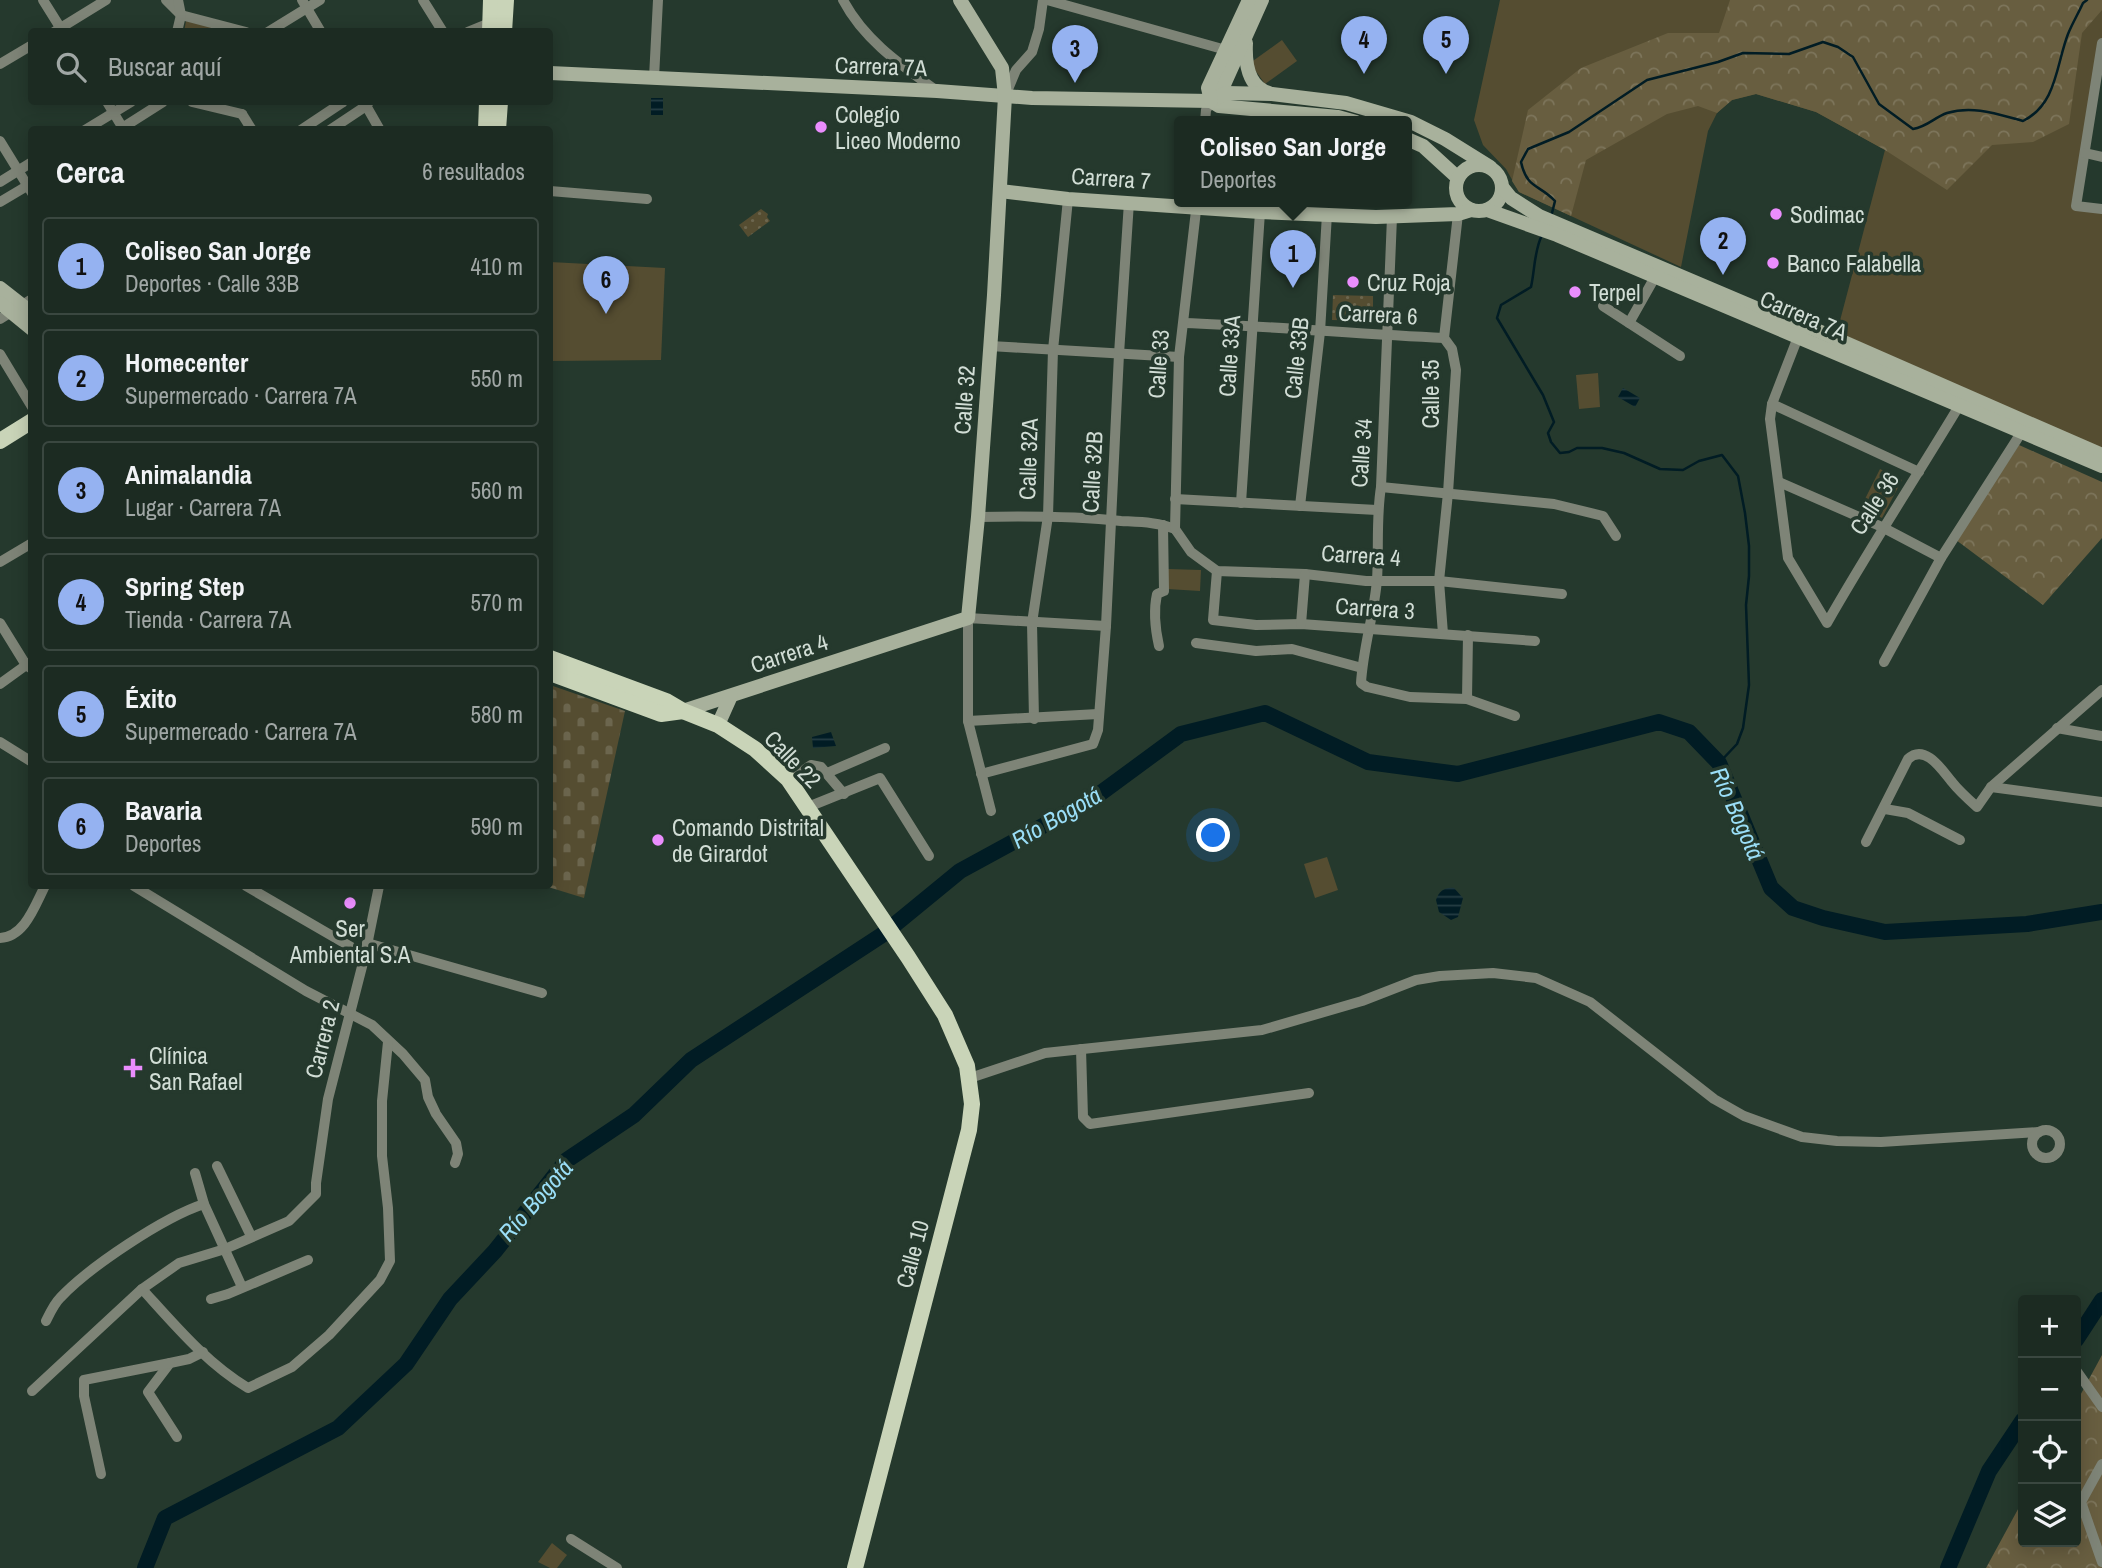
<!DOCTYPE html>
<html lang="es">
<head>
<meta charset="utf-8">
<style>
	body { margin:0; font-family:"Archivo Narrow",sans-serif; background:#25332a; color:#f1f3f6 }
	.controls { position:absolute; right:21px; bottom:21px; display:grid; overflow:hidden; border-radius:7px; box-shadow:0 4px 18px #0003 }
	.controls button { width:63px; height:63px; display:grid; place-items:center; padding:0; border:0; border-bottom:2px solid #3a4740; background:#1c2b22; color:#f1f3f6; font:35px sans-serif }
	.you { position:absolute; left:1214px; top:836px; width:24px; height:24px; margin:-18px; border:5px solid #fff; border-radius:50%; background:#1a73e8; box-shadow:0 0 0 10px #1a73e833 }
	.badge { display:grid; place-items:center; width:46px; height:46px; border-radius:50%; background:#95b2f1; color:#111; font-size:23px; font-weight:700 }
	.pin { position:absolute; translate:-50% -58px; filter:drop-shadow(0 2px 4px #0008) }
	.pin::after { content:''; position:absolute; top:37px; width:24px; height:21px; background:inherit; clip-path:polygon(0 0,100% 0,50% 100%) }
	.popup { position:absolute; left:1174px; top:116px; width:238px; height:91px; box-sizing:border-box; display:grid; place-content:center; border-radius:7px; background:#1c2b22; filter:drop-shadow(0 2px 5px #0005); font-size:23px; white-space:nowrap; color:#a0a7a5 }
	.popup b { font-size:26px; color:#f1f3f6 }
	.popup::after { content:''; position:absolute; left:50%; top:100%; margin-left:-14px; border:14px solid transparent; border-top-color:#1c2b22 }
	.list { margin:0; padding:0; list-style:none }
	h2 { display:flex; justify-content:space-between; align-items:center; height:91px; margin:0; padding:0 28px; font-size:30px }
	h2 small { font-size:23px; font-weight:400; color:#a0a7a5 }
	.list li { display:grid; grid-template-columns:46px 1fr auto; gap:21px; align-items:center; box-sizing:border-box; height:98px; margin:0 14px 14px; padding:0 14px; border:2px solid #3a4740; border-radius:7px }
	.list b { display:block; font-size:26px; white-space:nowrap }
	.list p { margin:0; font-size:23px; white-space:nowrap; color:#a0a7a5 }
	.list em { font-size:23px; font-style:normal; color:#a0a7a5 }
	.icon { flex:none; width:38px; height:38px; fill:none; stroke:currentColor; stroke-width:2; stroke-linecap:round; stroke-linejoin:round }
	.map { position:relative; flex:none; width:2102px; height:1568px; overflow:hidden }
	.search { position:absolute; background:#1c2b22; box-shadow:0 4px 18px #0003; left:28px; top:28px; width:525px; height:77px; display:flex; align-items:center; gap:18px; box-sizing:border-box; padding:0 24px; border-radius:7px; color:#a0a7a5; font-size:26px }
	.panel { position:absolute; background:#1c2b22; box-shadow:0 4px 18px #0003; left:28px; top:126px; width:525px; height:763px; border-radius:7px }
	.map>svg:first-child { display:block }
</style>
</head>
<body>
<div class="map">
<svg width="2102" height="1568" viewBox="0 0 2102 1568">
	<defs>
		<pattern id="forest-crowns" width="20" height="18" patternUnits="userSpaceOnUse" patternTransform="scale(1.75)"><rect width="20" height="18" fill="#685e40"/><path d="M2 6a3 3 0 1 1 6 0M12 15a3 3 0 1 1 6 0" fill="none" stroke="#7d755b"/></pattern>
		<pattern id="cemetery-stones" width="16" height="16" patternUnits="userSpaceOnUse" patternTransform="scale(1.75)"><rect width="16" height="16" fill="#554d31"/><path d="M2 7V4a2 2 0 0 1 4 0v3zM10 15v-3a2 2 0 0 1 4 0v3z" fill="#6c664e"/></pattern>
		<pattern id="park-dots" width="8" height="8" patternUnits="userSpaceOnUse" patternTransform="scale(1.75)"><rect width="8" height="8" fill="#554d31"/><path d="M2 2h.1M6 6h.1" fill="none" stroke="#6c664e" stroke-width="1.8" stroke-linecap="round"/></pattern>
		<pattern id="water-rules" width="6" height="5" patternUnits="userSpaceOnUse" patternTransform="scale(1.75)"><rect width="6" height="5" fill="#011c24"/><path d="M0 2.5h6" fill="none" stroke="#253d43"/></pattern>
	</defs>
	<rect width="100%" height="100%" fill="#25392d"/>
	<g fill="#554d31">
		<path d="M1500 0H2102V43L2077 205 2102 209V452L1837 332 1885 150 1816 112 1756 94 1732 100 1717 113 1708 131 1681 267 1519 192 1506 169 1483 145 1474 120Z"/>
		<path d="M186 21 232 32H184Z"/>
		<path d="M1282 40 1297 61 1265 84 1250 63Z"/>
		<path d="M550 262 665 268 661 360 550 361Z"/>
		<path d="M1598 373 1600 407 1579 409 1576 375Z"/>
		<path d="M1880 469 1902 480 1882 518 1861 507Z"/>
		<path d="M1168 569 1201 570 1200 591 1167 589Z"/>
		<path d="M1327 857 1338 890 1315 898 1304 864Z"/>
		<path d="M552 1543 567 1555 557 1568H550L538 1562Z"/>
	</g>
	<g fill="url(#forest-crowns)">
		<path d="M1730 0H2102V10L2082 33 2069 124 2033 142 1992 145 1947 190 1885 150 1816 112 1756 94 1732 100 1717 113 1698 106 1667 114 1586 160 1571 216 1519 192 1512 181 1528 110 1581 68 1668 33H1719Z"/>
		<path d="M2019 445 2102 482V538L2043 605 1956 540Z"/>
		<path d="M2102 1355V1568H1986L2023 1500V1542H2076V1403Z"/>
	</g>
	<path fill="url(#cemetery-stones)" d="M550 685 625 711 584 898 545 886H550Z"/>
	<g fill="url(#park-dots)">
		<path d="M761 209 768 214 767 217 770 221 748 237 739 225Z"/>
		<path d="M1333 295 1373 296V321L1332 320Z"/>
	</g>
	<g fill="url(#water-rules)">
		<rect x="651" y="98" width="12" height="17"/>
		<path d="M1623 388 1640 398 1635 407 1618 397Z"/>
		<path d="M831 732 836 746 813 748 812 737Z"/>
		<path d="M1454 888 1463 898 1458 917 1451 920 1439 912 1436 900C1439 891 1445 887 1454 888Z"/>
	</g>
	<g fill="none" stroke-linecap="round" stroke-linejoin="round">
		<g stroke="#011c24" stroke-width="2.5">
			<path d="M1551 217 1555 201C1539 184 1527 189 1521 162L1528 149 1569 132 1647 80 1718 62 1743 53 1789 54 1823 42 1838 47 1853 57 1879 104 1913 129C1927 127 1935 117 1947 113 1973 105 1997 114 2023 121 2057 104 2056 65 2068 34 2072 24 2078 14 2083 3L2087 0"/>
			<path d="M1542 235C1534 251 1535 269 1531 287L1501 305 1497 318 1543 395 1554 422 1548 433 1551 442 1560 453 1569 452 1577 448H1602L1624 453 1660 469 1683 470 1699 461 1722 455 1738 476 1745 513 1749 546V576L1746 605 1749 685 1743 728 1737 744 1719 763"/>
		</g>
		<g stroke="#011c24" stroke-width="16">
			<path d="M2076 1340 2102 1300"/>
			<path d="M145 1568 165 1518 338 1428 406 1364 450 1299 495 1251 567 1160 634 1115 691 1060 882 935 960 871 1094 798 1181 734 1265 713 1368 762 1458 774 1659 722 1689 732 1719 763 1771 888 1793 908 1823 918 1885 932 2027 924 2102 912"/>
			<path d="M1948 1568 1989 1471 2023 1420"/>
		</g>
		<g stroke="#7e8477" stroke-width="10">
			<path d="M43 0 63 32"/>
			<path d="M166 0 181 15 246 32"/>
			<path d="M302 0 321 32"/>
			<path d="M423 0 443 32"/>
			<path d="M843 0C864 40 901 65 937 91"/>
			<path d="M1047 0 1226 50"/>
			<path d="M54 32 106 0"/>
			<path d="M177 32 181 15 178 0"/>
			<path d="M268 32 320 0"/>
			<path d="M468 32 490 23"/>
			<path d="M2102 43 2076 206 2102 209"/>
			<path d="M0 64 32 45"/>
			<path d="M654 78 658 0"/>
			<path d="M1006 94 1016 70 1032 52 1039 29 1043 0"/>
			<path d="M107 102 124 130"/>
			<path d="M192 102 242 114"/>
			<path d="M364 102 380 130"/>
			<path d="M242 114 252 130"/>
			<path d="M1205 122 1206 110 1211 101"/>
			<path d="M85 130 131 102"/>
			<path d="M119 130 163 102"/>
			<path d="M301 130 343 102"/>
			<path d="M330 130 366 106 369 102"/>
			<path d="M0 141 32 193"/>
			<path d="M2085 153 2102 157"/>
			<path d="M0 182 32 162"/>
			<path d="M550 191 647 199"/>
			<path d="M0 202 32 183"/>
			<path d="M1392 217 1381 487C1376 518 1379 549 1377 580 1374 615 1363 648 1361 683L1367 687 1410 697 1467 699 1515 716"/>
			<path d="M1603 306 1680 356"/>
			<path d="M0 319 32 299"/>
			<path d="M1184 323C1270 326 1357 334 1444 338"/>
			<path d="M1629 323 1655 277"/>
			<path d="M1798 337 1772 404 1770 419 1788 558 1827 623C1869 549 1915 479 1959 406"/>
			<path d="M990 346 1179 357"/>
			<path d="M0 354 32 407"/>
			<path d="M1772 404 1919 472"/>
			<path d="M1779 482 1882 527 1941 558"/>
			<path d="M1381 487 1554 504 1603 516 1616 536"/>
			<path d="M1175 499 1377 510"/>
			<path d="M1241 503 1260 212"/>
			<path d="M1300 506 1320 332 1327 214"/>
			<path d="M978 517C1026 516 1074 516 1121 521 1139 522 1158 522 1175 529"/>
			<path d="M1175 529 1191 552 1217 571 1305 574 1366 581H1439L1562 594"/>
			<path d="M1175 529 1179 357 1197 202"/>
			<path d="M0 562 32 543"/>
			<path d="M1217 571 1213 620 1256 625 1301 624 1535 641"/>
			<path d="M0 623 26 665 32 669"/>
			<path d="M1301 624 1305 574"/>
			<path d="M1443 634 1439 581 1448 493 1456 370 1452 349 1444 338 1458 214"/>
			<path d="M1196 643 1256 651 1292 649 1362 668"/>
			<path d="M1159 646C1155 628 1153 612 1157 594L1164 591 1163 525"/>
			<path d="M1884 662 1941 558 2021 433"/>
			<path d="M0 684 29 663"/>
			<path d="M1467 699 1468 635"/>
			<path d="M1034 719 1032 623 1048 516 1053 350 1068 199"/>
			<path d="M968 721 1098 714"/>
			<path d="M2057 728 2102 736"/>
			<path d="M0 742 32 762"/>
			<path d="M827 773 885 748"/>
			<path d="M798 774 811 765 821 767 844 794"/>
			<path d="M981 774 1093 744 1098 730 1106 626 1119 354 1129 202"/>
			<path d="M1991 787 2102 802"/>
			<path d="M808 807 880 778 929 856"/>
			<path d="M1885 809 1908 813 1960 840"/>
			<path d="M991 811 968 721V618L1106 626"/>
			<path d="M1866 842 1908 759C1925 743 1942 770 1952 782 1959 791 1968 799 1977 807L1991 787 2102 690"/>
			<path d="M134 886 306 991 372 1025 403 1054 425 1080 428 1097 436 1114 456 1143 458 1154 455 1163"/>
			<path d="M246 886 365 955"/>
			<path d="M0 938C25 937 35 905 45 886"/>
			<path d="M367 943 542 993"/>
			<path d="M1081 1049 1083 1117 1090 1124 1309 1093"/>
			<path d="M970 1078 1045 1053 1262 1030 1362 1001 1416 980 1440 976 1493 973 1536 978 1590 1002 1714 1099 1744 1116 1802 1137 1837 1141 1881 1142 2039 1132"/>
			<circle cx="2046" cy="1144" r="14"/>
			<path d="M217 1166 251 1236"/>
			<path d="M195 1173 204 1204 242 1287"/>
			<path d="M142 1289C173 1323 207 1364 248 1388L292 1367 329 1335 380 1280 390 1261 388 1208 382 1156V1101L388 1042"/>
			<path d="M211 1299 228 1294 308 1260"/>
			<path d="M46 1321C50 1313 54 1304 60 1298 89 1267 164 1217 204 1204"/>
			<path d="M2076 1370 2102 1407"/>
			<path d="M32 1391 142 1289 179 1263 225 1249 289 1221 316 1194V1183L328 1099 365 955 379 886"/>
			<path d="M177 1437 148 1392 170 1363 189 1359 203 1352"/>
			<path d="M2102 1464 2081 1502 2102 1562"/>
			<path d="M101 1474 84 1396V1380L170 1363"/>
			<path d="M571 1539 617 1568"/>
		</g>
		<g stroke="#a8b19c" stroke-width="14">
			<path d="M1246 43C1245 62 1248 87 1269 93"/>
			<path d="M550 73 937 91 1032 98 1211 101 1219 106 1338 117 1356 122"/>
			<path d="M1214 97 1223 87 1262 0"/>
			<path d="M1211 101 1226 93 1272 94 1346 103 1411 122 1445 139 1490 167"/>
			<path d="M1211 101 1208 88 1249 0"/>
			<path d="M1407 139 1423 146 1458 178"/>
			<circle cx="1479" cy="188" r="23"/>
			<path d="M1503 188 1511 198 1539 216 1758 309 1816 330 2102 455"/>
			<path d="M1000 191 1068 199 1260 212 1376 217 1458 214 1471 210"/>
			<path d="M1487 210 1557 235 2102 466"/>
			<path d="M0 288 32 313"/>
			<path d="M0 303 32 329"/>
			<path d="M683 711 968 618 978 517 994 295 1005 96 1002 68 960 0"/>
			<path d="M718 725 731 696"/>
		</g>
		<g stroke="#c9d4b8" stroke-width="16">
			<path d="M490 32 491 0"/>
			<path d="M504 32 506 0"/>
			<path d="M486 130 487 102"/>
			<path d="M498 130 500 102"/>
			<path d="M0 441 32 421"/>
			<path d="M550 658 666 701 683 711 718 725 755 749 788 779 908 957 945 1015 967 1066 972 1104 969 1130 855 1568"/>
			<path d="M550 673 661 714 683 711"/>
		</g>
	</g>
	<g fill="#ea8dfd" stroke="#25392d" stroke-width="2.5">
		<circle cx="821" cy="127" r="7"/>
		<circle cx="1776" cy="214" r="7"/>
		<circle cx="1773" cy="263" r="7"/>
		<circle cx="1353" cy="282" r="7"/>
		<circle cx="1575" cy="292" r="7"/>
		<circle cx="658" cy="840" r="7"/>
		<circle cx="350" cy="903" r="7"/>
		<path d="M129.5 1057.5h7v7h7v7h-7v7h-7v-7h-7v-7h7z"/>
	</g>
	<g text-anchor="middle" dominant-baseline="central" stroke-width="7" stroke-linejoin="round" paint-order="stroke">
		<g font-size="23" fill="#d1ddd5" stroke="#25392d">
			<text transform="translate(881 66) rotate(2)">Carrera 7A</text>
			<text transform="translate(1111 178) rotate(4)">Carrera 7</text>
			<text transform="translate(1378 314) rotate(3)">Carrera 6</text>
			<text transform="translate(1804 315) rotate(23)">Carrera 7A</text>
			<text transform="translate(1229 356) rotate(-86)">Calle 33A</text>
			<text transform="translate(1296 358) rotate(-84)">Calle 33B</text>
			<text transform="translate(1158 364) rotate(-86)">Calle 33</text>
			<text transform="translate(1430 394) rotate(-90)">Calle 35</text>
			<text transform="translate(964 400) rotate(-86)">Calle 32</text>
			<text transform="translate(1361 453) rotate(-86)">Calle 34</text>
			<text transform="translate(1028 459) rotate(-88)">Calle 32A</text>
			<text transform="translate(1092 472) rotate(-87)">Calle 32B</text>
			<text transform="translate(1874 503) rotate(-57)">Calle 36</text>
			<text transform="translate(1361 555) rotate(4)">Carrera 4</text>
			<text transform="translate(1375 608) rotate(4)">Carrera 3</text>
			<text transform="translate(789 653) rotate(-18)">Carrera 4</text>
			<text transform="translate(793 759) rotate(46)">Calle 22</text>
			<text transform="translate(322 1039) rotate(-76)">Carrera 2</text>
			<text transform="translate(912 1254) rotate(-75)">Calle 10</text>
		</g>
		<g font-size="23" fill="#d1ddd5" stroke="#25392d" text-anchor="start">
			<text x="835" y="114">Colegio<tspan x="835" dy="26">Liceo Moderno</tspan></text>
			<text x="1790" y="214">Sodimac</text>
			<text x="1787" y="263">Banco Falabella</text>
			<text x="1367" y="282">Cruz Roja</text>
			<text x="1589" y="292">Terpel</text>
			<text x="672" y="827">Comando Distrital<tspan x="672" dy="26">de Girardot</tspan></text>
			<text x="350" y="928" text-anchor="middle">Ser<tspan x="350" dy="26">Ambiental S.A</tspan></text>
			<text x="149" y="1055">Clínica<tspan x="149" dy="26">San Rafael</tspan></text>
		</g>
		<g font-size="24" font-style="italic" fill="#9adef7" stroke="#25392d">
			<text transform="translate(1738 813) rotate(66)">Río Bogotá</text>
			<text transform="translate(1056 817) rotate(-30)">Río Bogotá</text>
			<text transform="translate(535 1200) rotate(-49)">Río Bogotá</text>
		</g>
	</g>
</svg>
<div class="controls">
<button>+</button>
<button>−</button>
<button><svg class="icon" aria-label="locate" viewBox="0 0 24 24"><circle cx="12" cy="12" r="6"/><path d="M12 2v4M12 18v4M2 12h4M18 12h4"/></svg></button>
<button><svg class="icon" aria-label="layers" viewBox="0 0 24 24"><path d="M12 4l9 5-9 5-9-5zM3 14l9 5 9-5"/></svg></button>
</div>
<div class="you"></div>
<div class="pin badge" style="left:1293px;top:288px">1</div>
<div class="popup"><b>Coliseo San Jorge</b>Deportes</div>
<div class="pin badge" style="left:1723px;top:275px">2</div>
<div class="pin badge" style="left:1075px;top:83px">3</div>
<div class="pin badge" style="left:1364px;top:74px">4</div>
<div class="pin badge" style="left:1446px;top:74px">5</div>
<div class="pin badge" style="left:606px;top:314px">6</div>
<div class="search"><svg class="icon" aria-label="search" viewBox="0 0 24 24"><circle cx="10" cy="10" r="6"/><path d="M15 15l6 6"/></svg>Buscar aquí</div>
<section class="panel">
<h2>Cerca<small>6 resultados</small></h2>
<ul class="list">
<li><span class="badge">1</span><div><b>Coliseo San Jorge</b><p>Deportes · Calle 33B</p></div><em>410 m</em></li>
<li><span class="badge">2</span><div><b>Homecenter</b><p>Supermercado · Carrera 7A</p></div><em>550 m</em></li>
<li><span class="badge">3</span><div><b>Animalandia</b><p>Lugar · Carrera 7A</p></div><em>560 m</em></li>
<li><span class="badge">4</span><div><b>Spring Step</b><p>Tienda · Carrera 7A</p></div><em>570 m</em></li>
<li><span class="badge">5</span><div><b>Éxito</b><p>Supermercado · Carrera 7A</p></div><em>580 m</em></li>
<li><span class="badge">6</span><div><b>Bavaria</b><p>Deportes</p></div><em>590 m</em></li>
</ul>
</section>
</div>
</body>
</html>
